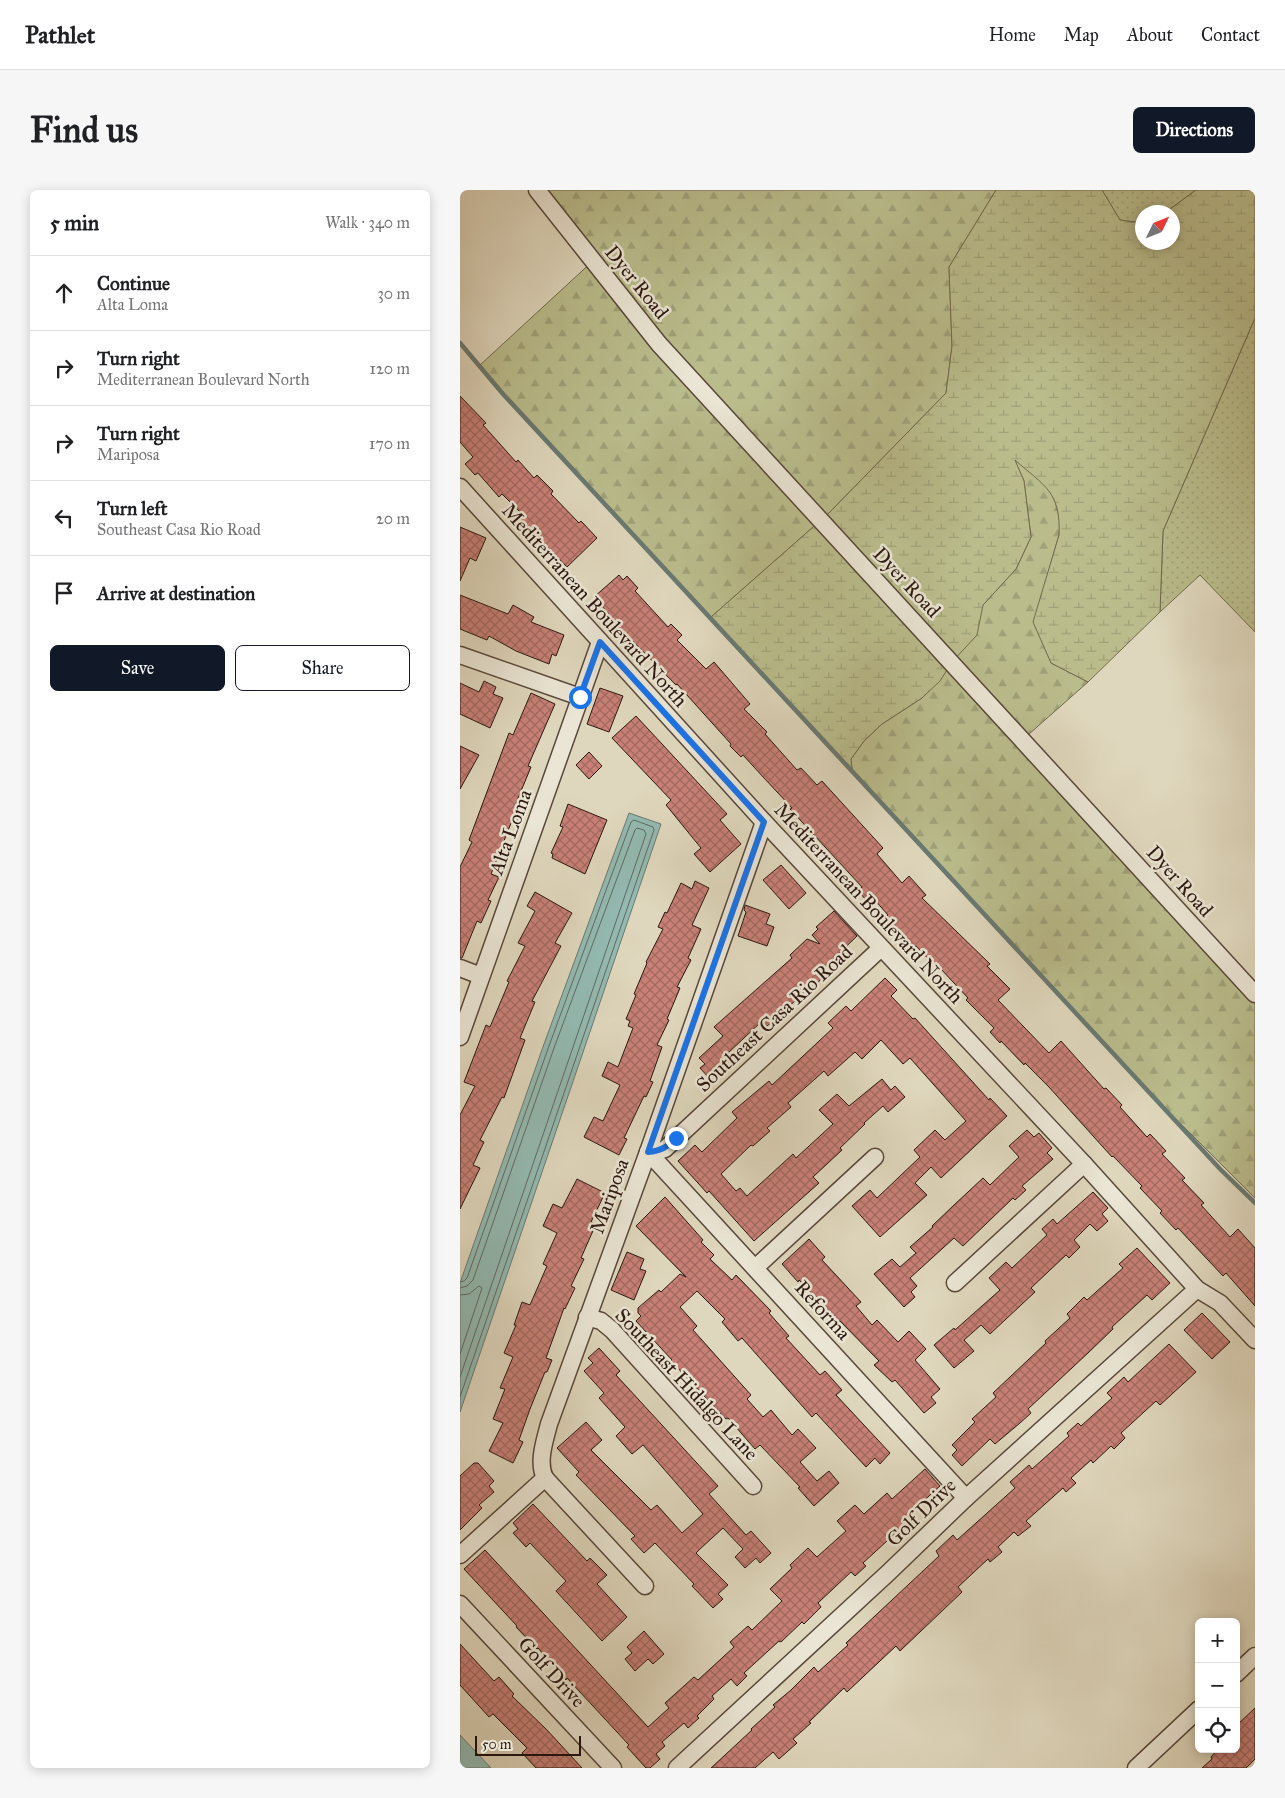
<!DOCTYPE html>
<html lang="en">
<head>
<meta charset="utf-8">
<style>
	body { margin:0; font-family:"IM FELL Great Primer",serif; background:#f6f6f6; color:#202124 }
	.controls { position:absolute; right:15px; bottom:15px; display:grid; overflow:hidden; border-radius:8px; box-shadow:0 2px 12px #0003 }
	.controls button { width:45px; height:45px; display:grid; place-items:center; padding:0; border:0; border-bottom:1px solid #e0e0e0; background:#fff; color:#202124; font:25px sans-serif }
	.compass { position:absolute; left:675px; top:15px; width:45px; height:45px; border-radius:50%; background:#fff; box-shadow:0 2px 12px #0003; rotate:47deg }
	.scale { position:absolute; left:15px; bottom:12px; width:106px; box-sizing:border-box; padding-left:5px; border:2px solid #2c1810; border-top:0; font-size:14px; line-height:18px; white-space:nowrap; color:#2c1810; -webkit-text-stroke:4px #eae5d4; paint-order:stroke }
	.stop { position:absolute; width:15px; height:15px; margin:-11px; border:4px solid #1a73e8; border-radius:50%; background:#fff }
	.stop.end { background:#1a73e8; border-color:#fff; box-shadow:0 1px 5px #0008 }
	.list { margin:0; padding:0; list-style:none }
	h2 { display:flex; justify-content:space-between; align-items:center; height:65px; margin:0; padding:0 20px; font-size:21px }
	h2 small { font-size:16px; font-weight:400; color:#757577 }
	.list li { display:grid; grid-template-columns:32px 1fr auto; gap:15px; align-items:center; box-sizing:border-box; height:75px; padding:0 20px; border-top:1px solid #e0e0e0 }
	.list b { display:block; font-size:19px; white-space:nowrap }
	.list p { margin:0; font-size:16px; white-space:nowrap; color:#757577 }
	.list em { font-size:16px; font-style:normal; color:#757577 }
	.actions { display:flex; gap:10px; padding:15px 20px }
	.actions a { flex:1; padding:11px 0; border:1px solid #111827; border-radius:8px; text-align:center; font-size:18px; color:#111827 }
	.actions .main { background:#111827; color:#fff }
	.icon { flex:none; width:28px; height:28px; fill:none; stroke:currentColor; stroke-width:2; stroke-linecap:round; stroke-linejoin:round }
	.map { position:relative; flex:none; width:795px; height:1578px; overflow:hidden; border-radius:8px }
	header { display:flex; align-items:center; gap:30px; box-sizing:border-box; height:70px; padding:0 25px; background:#fff; border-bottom:1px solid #e0e0e0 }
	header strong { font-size:24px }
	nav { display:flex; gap:28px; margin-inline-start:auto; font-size:18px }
	.intro { display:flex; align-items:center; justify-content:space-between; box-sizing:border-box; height:120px; padding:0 30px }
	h1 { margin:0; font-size:35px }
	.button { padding:12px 22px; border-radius:8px; background:#111827; color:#fff; font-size:18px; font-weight:700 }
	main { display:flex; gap:30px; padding:0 30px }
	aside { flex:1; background:#fff; border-radius:8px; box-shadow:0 2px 12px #0003 }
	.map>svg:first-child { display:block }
</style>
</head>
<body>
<header>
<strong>Pathlet</strong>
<nav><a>Home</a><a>Map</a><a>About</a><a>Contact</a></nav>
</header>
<div class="intro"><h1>Find us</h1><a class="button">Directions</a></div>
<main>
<aside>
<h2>5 min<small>Walk · 340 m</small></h2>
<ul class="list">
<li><svg class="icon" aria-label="ahead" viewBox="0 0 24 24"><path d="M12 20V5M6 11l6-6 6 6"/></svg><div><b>Continue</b><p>Alta Loma</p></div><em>30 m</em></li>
<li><svg class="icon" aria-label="right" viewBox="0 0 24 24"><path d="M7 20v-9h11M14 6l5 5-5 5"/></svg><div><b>Turn right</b><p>Mediterranean Boulevard North</p></div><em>120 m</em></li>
<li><svg class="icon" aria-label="right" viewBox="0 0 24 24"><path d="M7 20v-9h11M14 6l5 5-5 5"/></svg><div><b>Turn right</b><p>Mariposa</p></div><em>170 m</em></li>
<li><svg class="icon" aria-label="left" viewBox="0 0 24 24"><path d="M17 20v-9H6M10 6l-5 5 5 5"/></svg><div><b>Turn left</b><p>Southeast Casa Rio Road</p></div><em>20 m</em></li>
<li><svg class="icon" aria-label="arrive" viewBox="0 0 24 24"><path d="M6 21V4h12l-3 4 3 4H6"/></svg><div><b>Arrive at destination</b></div></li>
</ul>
<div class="actions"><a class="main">Save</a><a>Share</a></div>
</aside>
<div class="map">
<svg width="795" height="1578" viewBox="0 0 795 1578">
	<defs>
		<pattern id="green-dots" width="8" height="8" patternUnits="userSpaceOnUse" patternTransform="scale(1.25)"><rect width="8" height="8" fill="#babc8c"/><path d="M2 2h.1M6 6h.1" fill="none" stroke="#a0a178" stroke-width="1.8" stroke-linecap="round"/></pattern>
		<pattern id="forest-firs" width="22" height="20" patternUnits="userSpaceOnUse" patternTransform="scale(1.25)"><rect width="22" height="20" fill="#babc8c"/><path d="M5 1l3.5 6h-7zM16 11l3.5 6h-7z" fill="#a0a178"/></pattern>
		<pattern id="wetland-marsh" width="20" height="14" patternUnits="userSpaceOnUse" patternTransform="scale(1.25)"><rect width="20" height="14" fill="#babc8c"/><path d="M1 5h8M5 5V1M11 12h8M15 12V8" fill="none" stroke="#a0a178"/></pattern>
		<pattern id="building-cross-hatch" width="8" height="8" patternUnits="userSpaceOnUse" patternTransform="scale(1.25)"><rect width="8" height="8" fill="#c88077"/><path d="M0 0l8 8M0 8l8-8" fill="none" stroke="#a36860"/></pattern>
	</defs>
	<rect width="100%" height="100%" fill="#dfd7bd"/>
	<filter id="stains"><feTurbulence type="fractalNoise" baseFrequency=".004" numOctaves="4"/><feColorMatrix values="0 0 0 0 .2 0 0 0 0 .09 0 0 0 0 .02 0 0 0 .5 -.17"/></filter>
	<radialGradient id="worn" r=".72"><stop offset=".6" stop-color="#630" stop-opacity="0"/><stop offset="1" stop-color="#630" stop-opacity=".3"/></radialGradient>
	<g fill="url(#green-dots)" stroke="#736a4e">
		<path d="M642 0H736L706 22H682V33L660 30Z"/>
		<path d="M795 128V442L740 385 700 422 703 341Z"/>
	</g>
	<g fill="url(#forest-firs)" stroke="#736a4e">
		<path d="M80 0H536L489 77 492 156 486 203 369 323 251 427 19 176 135 69Z"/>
		<path d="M554 269 587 296 595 311 600 331 599 345 589 380 591 473 628 492 560 552 795 802V1008L701 914 392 579 391 569 404 551 422 534 462 508 523 415 556 379 571 347 564 291Z"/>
	</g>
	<path fill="url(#wetland-marsh)" stroke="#736a4e" d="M536 0H642L660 30 682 33V52H712V22H706L736 0H795V128L703 341 700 422 628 492 591 473 573 432 599 345C601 301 584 296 555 270L564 291 571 347 556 379 523 415 517 445 492 472 480 491 462 508 422 534 404 551 391 569 392 579 251 427 369 323 486 203 492 156 489 77Z"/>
	<g fill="#93bab2" stroke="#6a7971">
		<path d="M169 623 201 634 0 1222V1093L84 854Z"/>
		<path d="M0 1545 31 1578H0Z"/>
	</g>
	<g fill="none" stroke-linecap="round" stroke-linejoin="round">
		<g stroke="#606961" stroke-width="1">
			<path d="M0 1092 4 1091 7 1088 89 856 171 632 174 630 193 637 194 640 0 1207"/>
			<path d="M0 1098 7 1096 13 1090 94 858 175 640 177 638 184 640 186 644 0 1187"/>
			<path d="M0 1105 9 1104 19 1096 22 1098 0 1164"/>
		</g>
		<path stroke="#6a7971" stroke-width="4.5" d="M0 153 43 204 761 980 795 1013"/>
	</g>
	<g fill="url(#building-cross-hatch)" stroke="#2c1810">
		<path d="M0 206 26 233 23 235 56 272 58 270 74 288 77 285 93 301 91 304 119 333 121 331 137 348 107 377 56 325 60 322 42 304 39 307 18 283 15 285 5 274 13 267 0 252Z"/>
		<path d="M0 337 26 348 16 371 10 368 0 391Z"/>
		<path d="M159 385 163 390 167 386 178 398 175 401 208 437 211 434 222 445 217 450 246 479 254 472 290 514 284 519 307 542 305 544 337 580 341 578 357 595 362 591 423 658 417 664 442 693 449 686 466 705 462 708 530 774 527 776 550 799 538 810 589 863 601 851 644 899 646 898 662 915 660 917 687 947 690 944 706 961 702 964 725 988 722 990 744 1013 741 1015 770 1047 778 1039 795 1058V1116L766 1083 763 1086 718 1038 716 1040 700 1023 702 1021 680 998 682 996 653 966 652 967 588 896 565 873 564 875 541 851 540 853 530 842 534 838 506 810 508 808 480 778 479 780 456 756 454 758 425 728 428 725 413 708 408 712 398 701 402 697 330 619 332 618 304 588 283 565 281 567 270 556 271 554 217 494 216 495 154 432 155 431 134 407Z"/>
		<path d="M0 405 48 424 53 415 74 427 71 432 104 445 96 466 92 464 89 474 56 461 29 446 27 450 0 439Z"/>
		<path d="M24 491 36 497 33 504 43 508 30 538 0 524V493L19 502Z"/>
		<path d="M140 498 163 506 149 542 127 534Z"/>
		<path d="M71 503 95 514 68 576 71 577 56 613 63 616 58 630 53 628 31 684 39 687 28 710 31 711 21 733 17 731 2 768H0V677L12 652 9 650 49 543 53 545Z"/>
		<path d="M176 526 267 624 260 630 281 654 250 682 234 664 241 658 206 615 211 610 152 548Z"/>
		<path d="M0 556 19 565 0 599Z"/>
		<path d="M129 562 142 576 129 589 116 575Z"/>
		<path d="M108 614 147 630 125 684 92 668 93 664 91 663 103 637 100 636Z"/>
		<path d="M321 675 346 703 329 719 303 690Z"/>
		<path d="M235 691 249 698 232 735 241 739 228 768 231 770 217 797 220 798 207 829 209 830 197 855 202 857 190 891 193 892 186 907 184 906 164 948 167 949 159 965 124 947 134 927 143 931 160 895 142 886 148 872 158 877 173 838 168 836 170 831 166 829 176 805 174 804 187 773 186 772 203 739 198 737 205 722 207 723 221 693 232 699Z"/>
		<path d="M75 702 112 723 95 753 101 756 72 811 75 812 60 848 65 850 44 908 42 907 20 950 24 952 13 975 20 978 0 1019V925L15 896 4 892 26 835 30 837 49 792 47 791 65 756 58 753 75 721 67 716Z"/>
		<path d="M285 715 310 724 306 734 314 737 307 756 278 746 286 722 284 720Z"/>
		<path d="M374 721 397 746 363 779 367 784 356 794 355 793 307 836 302 831 267 864 272 869 250 889 240 878 245 874 239 868 263 846 254 837 332 768 330 765 347 749 360 754 352 745 358 739 356 737Z"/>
		<path d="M425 788 437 800 431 806 453 829 455 828 529 910 530 908 547 926 481 988 471 977 455 993 467 1005 420 1047 392 1016 410 1000 417 1008 460 967 454 960 475 940 485 950 506 931 450 868 443 874 421 850 402 869 395 862 368 886 364 881 328 913 331 917 307 938 310 941 293 956 291 955 261 984 276 1001 280 998 287 1006 333 964 336 968 373 934 359 920 377 904 389 916 422 889 431 900 435 896 445 907 428 922 423 916 404 933 405 934 380 958 382 960 353 987 359 993 294 1051 249 1001 247 1003 218 971 235 955 242 962 277 928 272 922 309 891 312 895 373 838 368 833 386 816 391 821Z"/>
		<path d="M567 940 574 947 579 943 592 958 587 963 593 969 562 996 566 1000 555 1010 553 1008 503 1056 494 1048 450 1088 457 1096 451 1102 455 1107 444 1117 414 1084 432 1069 440 1077 456 1063 450 1057 473 1037 472 1036 494 1015 523 988 530 995 559 967 549 956Z"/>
		<path d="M117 989 145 1003 131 1032 136 1034 121 1068 124 1069 111 1096 115 1098 105 1119 104 1118 86 1168 92 1170 87 1182H85L70 1219 59 1250 63 1252 53 1273 29 1261 43 1233 33 1229 45 1199 40 1198 53 1167 44 1163 56 1135H54L62 1112 70 1115 87 1076 83 1074 97 1043 83 1036 93 1014 102 1018Z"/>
		<path d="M633 1002 648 1018 642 1024 648 1031 637 1041 630 1034 614 1050 620 1057 609 1068 606 1065 571 1098 575 1102 530 1144 521 1135 504 1150 514 1161 494 1178 474 1155 494 1138 495 1140 540 1100 529 1088 546 1072 552 1078 587 1045 582 1039 593 1029 597 1034Z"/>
		<path d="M205 1007 243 1050 241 1052 254 1065 250 1069 272 1090 276 1085 311 1121 309 1123 329 1146 326 1148 360 1185 365 1181 382 1200 376 1205 430 1263 420 1274 415 1268 406 1277 356 1223 352 1227 282 1148 278 1151 262 1132 265 1129 237 1101 220 1117 237 1136 233 1140 291 1205 287 1209 303 1227 311 1220 332 1245 338 1239 356 1258 340 1272 357 1291 369 1281 379 1293 354 1316 338 1298 340 1297 300 1255 295 1259 268 1228 266 1229 211 1171 212 1170 176 1131 181 1126 178 1123V1118L199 1100 201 1102 220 1084 226 1087 176 1036Z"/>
		<path d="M349 1049 365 1067 362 1070 401 1112 396 1116 412 1135 417 1130 438 1152 449 1141 466 1159 455 1170 480 1199 471 1207 476 1213 464 1223 435 1190 432 1192 414 1175 419 1171 380 1131 378 1132 339 1090 338 1092 322 1074Z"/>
		<path d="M677 1058 710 1093 692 1110 687 1105 652 1137 653 1139 628 1163 568 1219 571 1223 560 1233 535 1254 530 1249 502 1276 492 1265 497 1260 492 1255 515 1232 512 1229 536 1207 533 1203 586 1153 585 1151 610 1128 607 1124 624 1107 627 1110 663 1078 659 1074Z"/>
		<path d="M167 1062 184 1069 180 1079 186 1081 174 1110 151 1100Z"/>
		<path d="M742 1123 770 1152 752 1169 724 1140Z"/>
		<path d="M709 1154 736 1182 700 1215 696 1211 661 1243 665 1248 654 1259 651 1256 633 1273 631 1270 611 1288 616 1293 606 1302 603 1298 566 1331 571 1336 558 1346 554 1342 538 1357 542 1362 530 1372 528 1369 498 1397 502 1402 440 1461 436 1456 387 1502 384 1498 349 1532 351 1533 333 1549 337 1553 319 1569 313 1562 295 1578H251L292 1540 291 1539 315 1517 313 1515 331 1500 354 1477 358 1482 388 1455 386 1453 479 1366 476 1361 493 1345 497 1350 555 1298 550 1292 569 1275 572 1279 609 1246 607 1243 618 1233 621 1236 652 1208 647 1203 664 1187 668 1192Z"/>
		<path d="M139 1158 160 1181 156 1185 258 1296 249 1304 286 1345 291 1341 311 1363 300 1373 296 1368 285 1378 275 1367 283 1359 263 1338 240 1359 236 1363 268 1395 258 1404 263 1409 253 1418 232 1396 234 1394 195 1353 184 1363 171 1349 175 1346 116 1285 119 1282 97 1258 126 1232 142 1250 131 1260 191 1320 197 1315 222 1343 243 1324 183 1255 172 1264 156 1246 165 1237 139 1208 144 1203 124 1181 133 1173 128 1168Z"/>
		<path d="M14 1273H18L34 1291 29 1296 34 1302 19 1315 22 1318 0 1340V1286Z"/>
		<path d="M465 1279 480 1296 447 1326 452 1332 441 1341 440 1339 403 1373 406 1376 395 1386 391 1382 358 1413 361 1417 344 1434 342 1432 321 1452 319 1451 284 1483 287 1486 277 1496 271 1489 252 1506 254 1509 237 1526 239 1528 228 1538 224 1533 202 1552 205 1556 196 1564 200 1569 190 1578H186L167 1557 169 1555 107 1488 106 1490 78 1458 77 1459 56 1437 57 1436 4 1379 25 1360 188 1537 209 1518 205 1513 234 1487 238 1490 274 1457 270 1452 288 1436 292 1440 322 1411 310 1399 332 1378 330 1375 348 1358 357 1367 386 1341 377 1331 395 1315 404 1324 427 1303 432 1309Z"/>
		<path d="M73 1314 127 1371 130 1368 147 1385 137 1394 167 1427 142 1451 96 1401 106 1391 70 1353 66 1357 53 1343 58 1339 53 1333Z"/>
		<path d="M184 1441 204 1464 193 1474 188 1469 175 1481 165 1469 172 1463 167 1457Z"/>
		<path d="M0 1454 34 1491 39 1487 54 1504 52 1506 87 1540 122 1578H76L62 1563 67 1558 33 1524 29 1527 0 1495Z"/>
		<path d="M795 1518V1569L786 1578H742L752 1569 751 1567 758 1559H776V1536Z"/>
	</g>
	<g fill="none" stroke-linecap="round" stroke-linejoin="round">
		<g stroke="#59483b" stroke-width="19">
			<g id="minor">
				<path d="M77 0 199 154 795 804"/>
				<path d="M0 297 304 632 624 974 737 1099 760 1113 795 1150"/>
				<path d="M0 465 120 507"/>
				<path d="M0 778 21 786"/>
				<path d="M0 847 140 452"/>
				<path d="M188 962 506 1308"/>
				<path d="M188 962 199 961 205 959 421 758"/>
				<path d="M295 1078 415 967"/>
				<path d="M495 1093 624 974"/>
				<path d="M127 1127 141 1131 152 1140 293 1296"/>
				<path d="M85 1288 185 1396"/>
				<path d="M0 1365 85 1288C77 1272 85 1250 89 1234L188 962 304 632"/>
				<path d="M0 1414 153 1578"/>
				<path d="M776 1484 795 1466"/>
				<path d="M217 1578 428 1383 506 1308 737 1099"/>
				<path d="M676 1578 739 1519"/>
			</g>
		</g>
		<use href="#minor" stroke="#eae5d4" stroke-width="16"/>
	</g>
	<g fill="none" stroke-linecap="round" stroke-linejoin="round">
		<path stroke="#1a73e8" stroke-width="6" d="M120 507 140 452 304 632 188 962C201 961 207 957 216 948"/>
	</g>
	<g text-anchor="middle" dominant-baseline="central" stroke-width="5" stroke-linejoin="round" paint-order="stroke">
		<g font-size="20" fill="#2c1810" stroke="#eae5d4">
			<text transform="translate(177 92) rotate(51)">Dyer Road</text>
			<text transform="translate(447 392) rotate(47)">Dyer Road</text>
			<text transform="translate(135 415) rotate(48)">Mediterranean Boulevard North</text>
			<text transform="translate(50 642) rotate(-70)">Alta Loma</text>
			<text transform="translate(720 691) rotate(48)">Dyer Road</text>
			<text transform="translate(409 713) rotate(47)">Mediterranean Boulevard North</text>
			<text transform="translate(314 828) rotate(-43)">Southeast Casa Rio Road</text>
			<text transform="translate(149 1006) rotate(-70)">Mariposa</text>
			<text transform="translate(363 1120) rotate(48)">Reforma</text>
			<text transform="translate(227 1194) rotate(47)">Southeast Hidalgo Lane</text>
			<text transform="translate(461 1322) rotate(-44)">Golf Drive</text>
			<text transform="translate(92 1482) rotate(47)">Golf Drive</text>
		</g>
	</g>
	<rect width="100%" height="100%" filter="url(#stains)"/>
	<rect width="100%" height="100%" fill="url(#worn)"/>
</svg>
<div class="controls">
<button>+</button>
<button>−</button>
<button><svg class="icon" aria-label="locate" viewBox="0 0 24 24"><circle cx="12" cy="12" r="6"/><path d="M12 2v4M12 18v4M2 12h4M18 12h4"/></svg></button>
</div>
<svg class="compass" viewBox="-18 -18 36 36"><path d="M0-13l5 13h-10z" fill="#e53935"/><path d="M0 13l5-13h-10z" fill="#757577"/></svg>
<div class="scale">50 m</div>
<div class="stop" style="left:120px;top:507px"></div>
<div class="stop end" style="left:216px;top:948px"></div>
</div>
</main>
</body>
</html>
